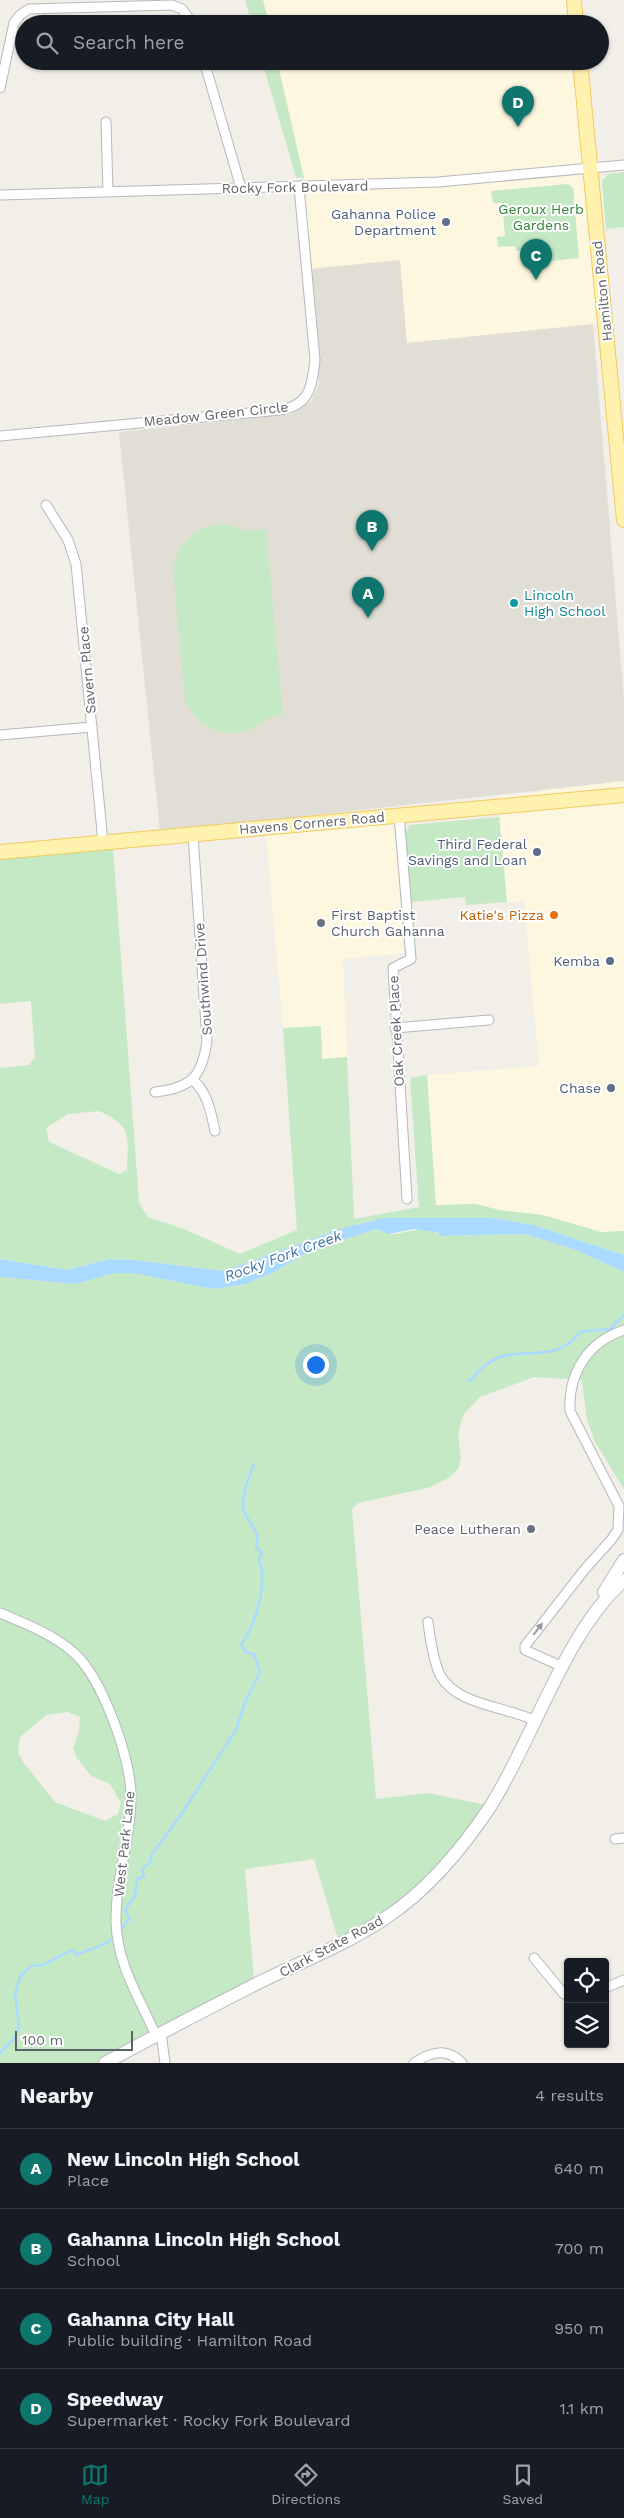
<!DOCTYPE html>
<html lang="en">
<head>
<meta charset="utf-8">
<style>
	body { margin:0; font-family:"Work Sans",sans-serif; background:#242831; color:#f1f3f6 }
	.controls { position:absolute; right:15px; bottom:15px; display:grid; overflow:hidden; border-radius:5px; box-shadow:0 1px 4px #0004 }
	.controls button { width:45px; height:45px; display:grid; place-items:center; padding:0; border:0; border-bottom:1px solid #363941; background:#171b24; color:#f1f3f6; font:25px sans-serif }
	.scale { position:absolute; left:15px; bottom:12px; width:118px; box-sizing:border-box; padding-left:5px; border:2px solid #5f6368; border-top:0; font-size:14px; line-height:18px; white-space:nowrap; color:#5f6368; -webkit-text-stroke:4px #fff; paint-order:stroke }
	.you { position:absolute; left:315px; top:1364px; width:18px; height:18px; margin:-12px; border:4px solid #fff; border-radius:50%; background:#1a73e8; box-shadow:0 0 0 8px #1a73e833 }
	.badge { display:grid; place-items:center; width:32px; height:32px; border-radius:50%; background:#0f766e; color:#fff; font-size:16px; font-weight:700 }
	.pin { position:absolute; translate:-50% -41px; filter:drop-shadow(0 1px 2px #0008) }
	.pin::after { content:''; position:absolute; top:26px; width:18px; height:15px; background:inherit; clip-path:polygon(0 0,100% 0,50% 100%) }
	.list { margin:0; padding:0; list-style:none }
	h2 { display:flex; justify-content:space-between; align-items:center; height:65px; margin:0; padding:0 20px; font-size:21px }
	h2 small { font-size:16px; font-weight:400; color:#9ea1a6 }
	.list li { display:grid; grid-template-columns:32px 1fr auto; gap:15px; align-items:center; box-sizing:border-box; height:80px; padding:0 20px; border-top:1px solid #363941 }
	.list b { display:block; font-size:19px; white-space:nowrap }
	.list p { margin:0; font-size:16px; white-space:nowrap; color:#9ea1a6 }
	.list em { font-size:16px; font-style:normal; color:#9ea1a6 }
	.icon { flex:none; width:28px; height:28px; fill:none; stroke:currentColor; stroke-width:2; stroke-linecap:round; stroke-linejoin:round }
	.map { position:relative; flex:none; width:624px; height:2063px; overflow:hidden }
	.search { position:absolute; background:#171b24; box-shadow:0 1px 4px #0004; left:15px; right:15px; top:15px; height:55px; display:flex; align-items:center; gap:12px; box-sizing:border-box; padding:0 18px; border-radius:28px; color:#9ea1a6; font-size:19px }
	.sheet { height:385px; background:#171b24 }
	nav { display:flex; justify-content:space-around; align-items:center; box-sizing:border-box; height:70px; border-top:1px solid #363941; background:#171b24; font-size:14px; color:#9ea1a6 }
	nav a { display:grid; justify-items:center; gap:2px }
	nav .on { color:#0f766e }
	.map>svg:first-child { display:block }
</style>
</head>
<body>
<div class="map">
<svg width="624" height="2063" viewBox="0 0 624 2063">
	<rect width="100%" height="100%" fill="#f1efe8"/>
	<g fill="#fef7e0">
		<path d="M263 0H578L580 24H269Z"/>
		<path d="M277 61H583L607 323 407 343 310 269 304 178Z"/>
		<path d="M624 781V1231L601 1232 543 1215 500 1210 475 1204 436 1205 427 1075 539 1066 524 901 507 902 498 797Z"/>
		<path d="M357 824 393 826 397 833 404 953 343 959 347 1057 322 1059 321 1026 283 1028 266 833Z"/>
	</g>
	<path fill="#e1ded6" d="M400 260 407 343 593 324 624 699V781L160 832 119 432 291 414 311 401 319 384 310 269Z"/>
	<g fill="#c5e8c5" fill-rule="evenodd">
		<path d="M245 0H263L269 24H252Z"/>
		<path d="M262 61H277L304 178 296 177Z"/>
		<path d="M624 172V227L606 229 602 181 608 174Z"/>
		<path d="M567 184 573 188 579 258 541 262 540 248 516 251 515 246 498 247 497 237 505 236 502 203H493L491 191Z"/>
		<path d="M218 524 232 525 245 531 266 529 283 715C264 717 267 722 252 729 225 741 197 727 185 701L173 569 179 550 191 535 200 529Z"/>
		<path d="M499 817 507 902 466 905 465 897 411 902 405 834 410 825Z"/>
		<path d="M113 848 139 1203 148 1217 184 1229 240 1254 297 1230 283 1028 321 1026 322 1059 347 1057 354 1219 419 1207 410 1078 427 1075 436 1205 475 1204 500 1210 543 1215 601 1232 624 1231V1255L533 1225 494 1218H384L340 1229 224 1271 134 1260 110 1259 67 1270 0 1259V1068L29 1065 35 1057 31 1001 0 1004V858ZM99 1111C133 1126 128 1137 127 1170L119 1174 49 1142 46 1128 68 1114Z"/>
		<path d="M377 1229C380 1231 385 1233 389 1234 405 1235 427 1222 441 1236L525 1234 576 1250 624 1272V1489L595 1442 587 1420 582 1380 534 1377 480 1397 464 1414 460 1425 458 1436 461 1458 458 1469 450 1477 431 1487 358 1503 352 1509 376 1799 428 1793 486 1805 460 1843 409 1896 339 1942 314 1859 245 1869 254 1981 96 2063H0V1277L75 1284 115 1273H133L213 1289 246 1284 272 1273 314 1249ZM68 1712 80 1717 79 1732 73 1748 77 1758 91 1776 110 1784 121 1803 118 1814 105 1821 55 1802 23 1762 18 1752 20 1737 46 1715Z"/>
	</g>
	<path fill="#aadaff" d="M384 1218H494L533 1225 624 1255V1272L576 1250 525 1234 441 1236 437 1232 413 1229 388 1234 377 1229 314 1249 272 1273 246 1284 213 1289 133 1273H115L75 1284 0 1277V1259L67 1270 110 1259 134 1260 224 1271 340 1229Z"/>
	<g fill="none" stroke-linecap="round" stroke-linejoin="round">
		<g stroke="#aadaff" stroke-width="2.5">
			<path d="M469 1381C478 1372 487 1361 500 1357 530 1348 558 1362 580 1332L610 1329 624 1315"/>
			<path d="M119 1932 129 1919 125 1909 135 1896 137 1879 144 1877 142 1869 150 1863 152 1854 178 1819 236 1730 245 1702 260 1672 254 1654 247 1653 241 1645C256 1624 268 1583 259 1559L262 1553 256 1547C262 1529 245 1522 243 1507 242 1492 249 1478 254 1464"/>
			<path d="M0 2053 14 2039 19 2026 15 1993 20 1977 31 1966 43 1965 72 1950 77 1955C89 1948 105 1947 115 1936"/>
		</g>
		<g stroke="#b5b8bc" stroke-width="11">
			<g id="street">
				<path d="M204 61 241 188"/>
				<path d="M0 88 14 23 20 15 29 9 172 5 182 9 193 24"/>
				<path d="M106 122 108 192"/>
				<path d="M0 195 438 182 624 165"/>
				<path d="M0 436 280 410C310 405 312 386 315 360L299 187"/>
				<path d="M46 505 68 540 76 564 103 842"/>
				<path d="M0 735 92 727"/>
				<path d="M399 815 411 959 393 968 407 1199"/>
				<path d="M395 1028 489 1020"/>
				<path d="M193 1080C208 1093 211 1113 215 1131"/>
				<path d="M155 1092C191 1088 202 1077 207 1041L193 835"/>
				<path d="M0 1613C26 1624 52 1634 73 1652 102 1677 132 1760 131 1798 131 1839 115 1880 116 1922 117 1965 140 1998 156 2036"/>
				<path d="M428 1622C430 1638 433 1660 440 1675 457 1706 506 1706 536 1721"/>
				<path d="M563 1667 525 1650V1646L585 1569 611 1540 618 1530 619 1506 570 1411C568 1373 588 1342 624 1330"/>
				<path d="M615 1839 624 1838"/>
				<path d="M534 1958 564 1994 568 1995"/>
				<path d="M605 1988 624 1980"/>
				<path d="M161 2033 165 2063"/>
				<path d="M414 2063C431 2052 447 2047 462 2063"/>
			</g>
		</g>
		<g stroke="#b6babf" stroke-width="14">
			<g id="secondary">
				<path d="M604 1592 624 1560"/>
				<path d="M105 2063C155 2036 205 2010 256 1984 300 1962 346 1945 387 1917 429 1889 462 1849 490 1807 534 1738 564 1634 624 1580"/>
			</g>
		</g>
		<g stroke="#f2c960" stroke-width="16">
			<g id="primary">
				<path d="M574 0 576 24"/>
				<path d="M580 61 624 520"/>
				<path d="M0 852 624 795"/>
			</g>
		</g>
		<use href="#street" stroke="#fff" stroke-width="9"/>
		<use href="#secondary" stroke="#fff" stroke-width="12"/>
		<use href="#primary" stroke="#fff2af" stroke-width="14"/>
	</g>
	<defs><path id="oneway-solid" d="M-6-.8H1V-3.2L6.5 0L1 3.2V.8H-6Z" transform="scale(1.25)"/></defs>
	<use fill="#979a9d" href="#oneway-solid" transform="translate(538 1629) rotate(-52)"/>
	<g fill="#5c6f8a" stroke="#fff" stroke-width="2">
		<circle cx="446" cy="222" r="5"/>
		<circle cx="537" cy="852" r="5"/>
		<circle cx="610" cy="961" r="5"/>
		<circle cx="611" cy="1088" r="5"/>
	</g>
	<circle fill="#0f9aa8" stroke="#fff" stroke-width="2" cx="514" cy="603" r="5"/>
	<circle fill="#e8710a" stroke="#fff" stroke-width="2" cx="554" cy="915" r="5"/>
	<g fill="#6b7280" stroke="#fff" stroke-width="2">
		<circle cx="321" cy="923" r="5"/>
		<circle cx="531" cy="1529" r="5"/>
	</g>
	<g text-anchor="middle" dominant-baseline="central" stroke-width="4" stroke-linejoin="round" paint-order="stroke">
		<g font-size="14" fill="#5f6368" stroke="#fff">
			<text transform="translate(295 187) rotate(-1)">Rocky Fork Boulevard</text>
			<text transform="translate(602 291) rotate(-96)">Hamilton Road</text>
			<text transform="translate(216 414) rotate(-6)">Meadow Green Circle</text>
			<text transform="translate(87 670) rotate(-95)">Savern Place</text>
			<text transform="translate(312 823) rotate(-5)">Havens Corners Road</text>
			<text transform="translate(203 979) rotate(-94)">Southwind Drive</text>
			<text transform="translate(396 1031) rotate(-93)">Oak Creek Place</text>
			<text transform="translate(124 1844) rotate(-84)">West Park Lane</text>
			<text transform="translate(331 1946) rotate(-28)">Clark State Road</text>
		</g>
		<g font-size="14" fill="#348238" stroke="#fff">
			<text x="541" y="209">Geroux Herb<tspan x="541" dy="16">Gardens</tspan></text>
		</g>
		<g font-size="14" fill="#4e5e75" stroke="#fff" text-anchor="end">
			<text x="436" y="214">Gahanna Police<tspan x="436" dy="16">Department</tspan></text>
			<text x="527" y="844">Third Federal<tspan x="527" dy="16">Savings and Loan</tspan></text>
			<text x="600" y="961">Kemba</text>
			<text x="601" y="1088">Chase</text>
		</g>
		<g font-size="14" fill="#0d838f" stroke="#fff" text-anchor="start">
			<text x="524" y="595">Lincoln<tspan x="524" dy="16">High School</tspan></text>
		</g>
		<g font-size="14" fill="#5b616d" stroke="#fff" text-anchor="start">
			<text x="331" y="915">First Baptist<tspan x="331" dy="16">Church Gahanna</tspan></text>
			<text x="521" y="1529" text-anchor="end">Peace Lutheran</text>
		</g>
		<g font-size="14" fill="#c56008" stroke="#fff" text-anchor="end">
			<text x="544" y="915">Katie's Pizza</text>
		</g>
		<g font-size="15" font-style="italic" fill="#4174aa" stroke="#fff">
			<text transform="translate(283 1256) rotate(-20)">Rocky Fork Creek</text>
		</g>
	</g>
</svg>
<div class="controls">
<button><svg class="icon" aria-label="locate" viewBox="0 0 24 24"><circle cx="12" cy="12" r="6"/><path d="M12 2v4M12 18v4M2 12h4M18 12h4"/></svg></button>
<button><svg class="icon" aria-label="layers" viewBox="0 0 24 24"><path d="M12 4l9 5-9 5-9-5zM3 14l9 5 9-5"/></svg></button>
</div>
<div class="scale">100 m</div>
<div class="you"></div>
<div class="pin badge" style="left:368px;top:618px">A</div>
<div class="pin badge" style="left:372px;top:551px">B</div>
<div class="pin badge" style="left:536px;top:280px">C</div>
<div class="pin badge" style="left:518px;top:127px">D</div>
<div class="search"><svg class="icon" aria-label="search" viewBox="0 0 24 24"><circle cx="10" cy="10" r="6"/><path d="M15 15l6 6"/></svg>Search here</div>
</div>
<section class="sheet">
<h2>Nearby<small>4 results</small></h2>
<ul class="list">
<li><span class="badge">A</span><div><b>New Lincoln High School</b><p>Place</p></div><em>640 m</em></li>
<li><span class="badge">B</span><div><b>Gahanna Lincoln High School</b><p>School</p></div><em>700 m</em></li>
<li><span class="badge">C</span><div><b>Gahanna City Hall</b><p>Public building · Hamilton Road</p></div><em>950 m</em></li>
<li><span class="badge">D</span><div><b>Speedway</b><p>Supermarket · Rocky Fork Boulevard</p></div><em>1.1 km</em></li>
</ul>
</section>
<nav>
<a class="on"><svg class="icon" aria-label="map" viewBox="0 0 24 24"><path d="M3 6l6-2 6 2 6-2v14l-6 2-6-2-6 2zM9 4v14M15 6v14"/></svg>Map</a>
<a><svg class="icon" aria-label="directions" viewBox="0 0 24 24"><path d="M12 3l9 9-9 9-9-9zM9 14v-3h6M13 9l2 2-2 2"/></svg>Directions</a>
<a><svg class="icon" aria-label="saved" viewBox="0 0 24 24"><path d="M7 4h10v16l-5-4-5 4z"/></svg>Saved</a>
</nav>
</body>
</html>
